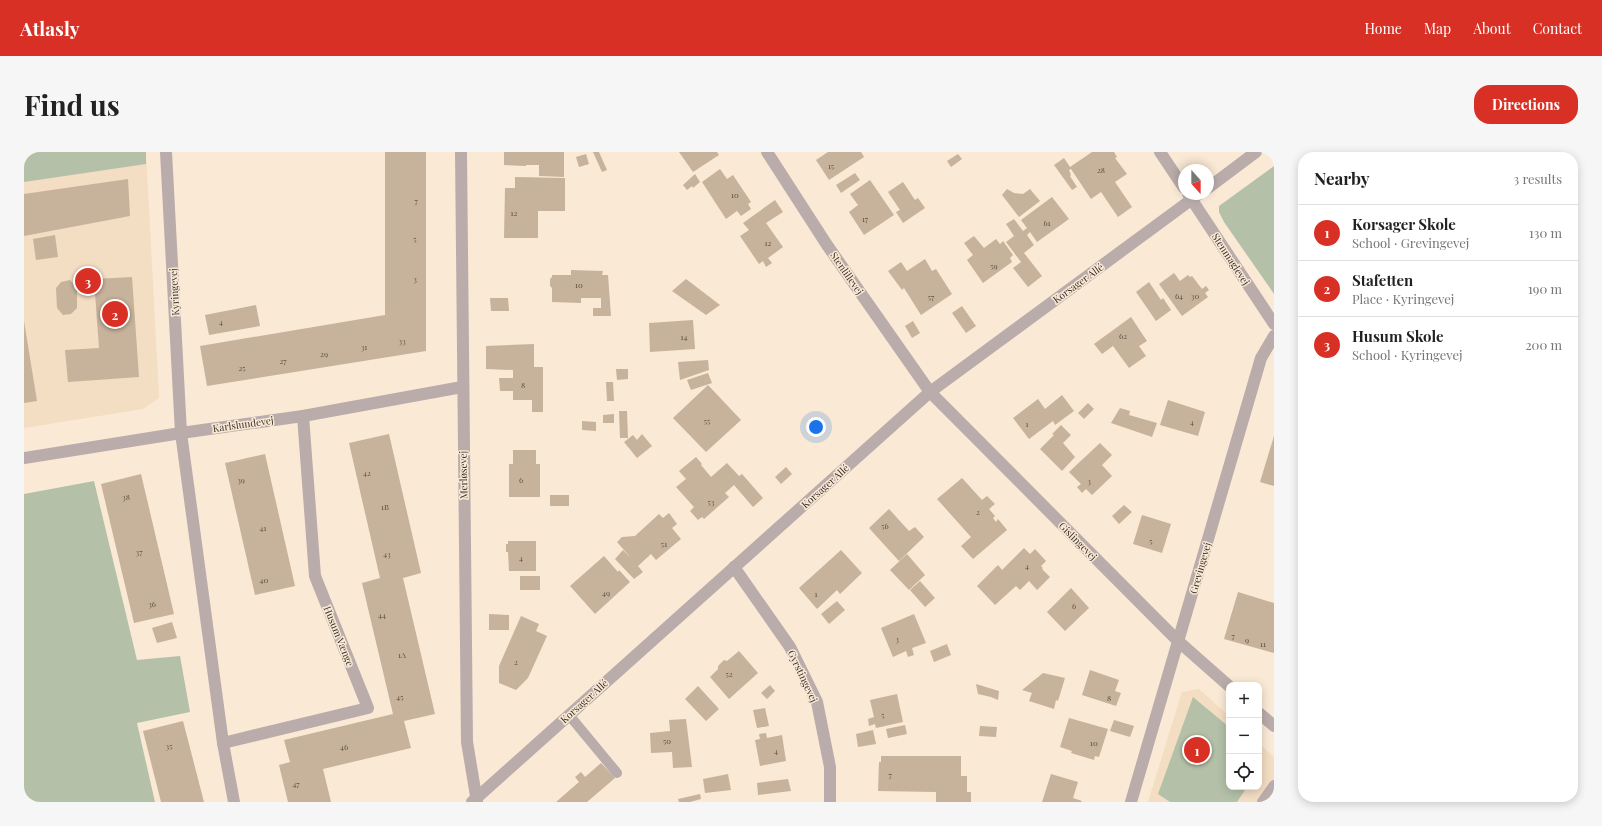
<!DOCTYPE html>
<html lang="en">
<head>
<meta charset="utf-8">
<style>
	body { margin:0; font-family:"Playfair Display",serif; background:#f6f6f6; color:#222 }
	.controls { position:absolute; right:12px; bottom:12px; display:grid; overflow:hidden; border-radius:8px; box-shadow:0 2px 10px #0003 }
	.controls button { width:36px; height:36px; display:grid; place-items:center; padding:0; border:0; border-bottom:1px solid #e0e0e0; background:#fff; color:#222; font:20px sans-serif }
	.compass { position:absolute; left:1154px; top:12px; width:36px; height:36px; border-radius:50%; background:#fff; box-shadow:0 2px 10px #0003; rotate:159deg }
	.you { position:absolute; left:792px; top:275px; width:14px; height:14px; margin:-10px; border:3px solid #fff; border-radius:50%; background:#1a73e8; box-shadow:0 0 0 6px #1a73e833 }
	.badge { display:grid; place-items:center; width:26px; height:26px; border-radius:50%; background:#d93025; color:#fff; font-size:13px; font-weight:700 }
	.pin { position:absolute; translate:-50% -50%; border:2px solid #fff; box-shadow:0 1px 4px #0006 }
	.list { margin:0; padding:0; list-style:none }
	h2 { display:flex; justify-content:space-between; align-items:center; height:52px; margin:0; padding:0 16px; font-size:17px }
	h2 small { font-size:13px; font-weight:400; color:#767676 }
	.list li { display:grid; grid-template-columns:26px 1fr auto; gap:12px; align-items:center; box-sizing:border-box; height:56px; padding:0 16px; border-top:1px solid #e0e0e0 }
	.list b { display:block; font-size:15px; white-space:nowrap }
	.list p { margin:0; font-size:13px; white-space:nowrap; color:#767676 }
	.list em { font-size:13px; font-style:normal; color:#767676 }
	.icon { flex:none; width:22px; height:22px; fill:none; stroke:currentColor; stroke-width:2; stroke-linecap:round; stroke-linejoin:round }
	.map { position:relative; flex:none; width:1250px; height:650px; overflow:hidden; border-radius:16px }
	header { display:flex; align-items:center; gap:24px; box-sizing:border-box; height:56px; padding:0 20px; background:#d93025; color:#fff }
	header strong { font-size:19px }
	nav { display:flex; gap:22px; margin-inline-start:auto; font-size:14px }
	.intro { display:flex; align-items:center; justify-content:space-between; box-sizing:border-box; height:96px; padding:0 24px }
	h1 { margin:0; font-size:28px }
	.button { padding:10px 18px; border-radius:16px; background:#d93025; color:#fff; font-size:14px; font-weight:700 }
	main { display:flex; gap:24px; padding:0 24px }
	aside { flex:1; background:#fff; border-radius:16px; box-shadow:0 2px 10px #0003 }
	.map>svg:first-child { display:block }
</style>
</head>
<body>
<header>
<strong>Atlasly</strong>
<nav><a>Home</a><a>Map</a><a>About</a><a>Contact</a></nav>
</header>
<div class="intro"><h1>Find us</h1><a class="button">Directions</a></div>
<main>
<div class="map">
<svg width="1250" height="650" viewBox="0 0 1250 650">
	<rect width="100%" height="100%" fill="#fae9d5"/>
	<g fill="#f3ddc3">
		<path d="M0 0H122L135 246 119 257 0 276Z"/>
		<path d="M1175 537 1205 564V635H1235V591L1250 605V650H1124L1158 540Z"/>
	</g>
	<g fill="#b4c1a8">
		<path d="M0 0H122V12L0 30Z"/>
		<path d="M1250 14V142L1200 70 1195 60V54Z"/>
		<path d="M70 329 113 508 156 504 166 560 113 571 131 650H0V342Z"/>
		<path d="M1169 545 1205 575V635H1223L1213 650H1146L1134 642Z"/>
	</g>
	<g fill="#c7b29b">
		<path d="M361 0H402V199L183 234 176 194 361 163Z"/>
		<path d="M480 0H540V25L515 24V13H502V14L480 13Z"/>
		<path d="M569 0H575L583 18 578 20Z"/>
		<path d="M655 0H693L695 3 669 20Z"/>
		<path d="M804 0H837L840 5 805 28 792 8Z"/>
		<path d="M1068 0H1090L1093 5 1091 6 1103 22 1091 30 1108 55 1094 65 1077 40 1067 47 1047 17 1045 18 1047 23 1046 24 1053 35 1048 38 1030 13 1040 6 1046 15Z"/>
		<path d="M562 2 565 12 555 15 552 5Z"/>
		<path d="M934 2 938 7 927 15 923 9Z"/>
		<path d="M696 17 703 27 709 23 727 50 724 52 727 57 717 64 713 59 702 67 678 30Z"/>
		<path d="M831 21 836 28 817 41 812 33Z"/>
		<path d="M671 22 676 30 669 36 668 34 663 38 659 33Z"/>
		<path d="M491 25 541 26V59H514V86H480L481 36H491Z"/>
		<path d="M104 27 106 64 0 84V42Z"/>
		<path d="M846 28 870 63 840 83 825 60 834 53 826 42Z"/>
		<path d="M879 30 891 48 894 46 901 56 879 71 872 60 876 58 864 40Z"/>
		<path d="M983 37 990 41 999 42 1006 37 1016 49 995 65 978 43Z"/>
		<path d="M1028 45 1045 67 1013 90 1006 80 1003 83 1010 93 1000 101 1018 124 1004 135 989 116 997 110 982 90 990 84 982 72 990 67 999 79 1003 76 997 68Z"/>
		<path d="M751 48 759 60 742 71 759 95 744 106 748 111 742 115 739 109 735 112 716 84 725 78 719 71Z"/>
		<path d="M31 83 34 105 12 108 9 87Z"/>
		<path d="M950 84 960 96 972 87 976 92 979 89 989 103 986 106 988 110 959 131 943 108 949 103 940 91Z"/>
		<path d="M901 107 908 119 912 117 928 142 897 163 880 136 878 138 864 119 877 110 883 119Z"/>
		<path d="M547 118 579 119 578 123H584L587 164H569V156H577V146H557V151L528 150V136L526 134V127L528 125V123H547Z"/>
		<path d="M1150 121 1156 129 1164 123 1166 125 1168 124 1178 137 1182 134 1185 138 1181 141 1184 145 1158 164 1135 132Z"/>
		<path d="M108 125 115 225 44 230 41 198 75 196 70 127Z"/>
		<path d="M662 127 696 153 682 163 648 139Z"/>
		<path d="M46 128 53 136V156L47 162 39 163 33 156 32 136 37 130Z"/>
		<path d="M1125 130 1137 148 1139 146 1147 158 1132 169 1112 140Z"/>
		<path d="M466 146H484L485 159H467Z"/>
		<path d="M232 153 236 174 185 183 181 163Z"/>
		<path d="M938 154 952 174 942 181 928 161Z"/>
		<path d="M1107 165 1123 189 1115 194 1122 204 1105 216 1089 194 1078 202 1070 192Z"/>
		<path d="M669 168 671 197 626 200 625 171Z"/>
		<path d="M0 169 13 249 0 251Z"/>
		<path d="M889 169 896 181 888 186 881 174Z"/>
		<path d="M510 192V215H519V260H508V248H489V239H476L475 226H489V218L462 217V194Z"/>
		<path d="M684 208 685 218 656 228 654 210Z"/>
		<path d="M592 217H604V227L593 228Z"/>
		<path d="M684 221 688 231 667 238 663 228Z"/>
		<path d="M582 230H589L590 249H583Z"/>
		<path d="M684 233 717 268 682 300 649 266Z"/>
		<path d="M1038 243 1050 259 1031 273 1029 269 1005 287 989 266 1014 247 1021 257Z"/>
		<path d="M1144 248 1181 260 1174 284 1136 273Z"/>
		<path d="M1064 251 1070 257 1060 267 1054 261Z"/>
		<path d="M1096 256 1106 259 1105 263 1133 271 1128 285 1087 271Z"/>
		<path d="M595 259H603L604 286H596Z"/>
		<path d="M590 262V271H579V263Z"/>
		<path d="M558 269 572 270V279L558 278Z"/>
		<path d="M1037 273 1047 283 1039 291 1051 305 1038 319 1016 297 1030 283 1028 282Z"/>
		<path d="M365 282 397 421 379 426 411 562 380 569 387 596 299 617 307 650H264L255 613 266 610 260 588 369 562 338 431 356 426 325 291Z"/>
		<path d="M618 282 628 294 613 306 600 290 609 283 613 288Z"/>
		<path d="M1250 284V334L1236 330Z"/>
		<path d="M1076 291 1088 303 1078 313 1088 324 1068 343 1062 337 1058 341 1053 335 1057 332 1045 320Z"/>
		<path d="M489 298H512V312H516V345H485V312H489Z"/>
		<path d="M241 302 271 434 231 443 201 311Z"/>
		<path d="M672 305 678 312 677 313 687 325 703 311 715 324 718 322 739 346 729 355 710 333 701 341 705 345 680 367 678 365 674 368 666 359 670 355 652 335 662 327 655 319Z"/>
		<path d="M762 315 768 322 757 332 751 325Z"/>
		<path d="M117 322 150 462 110 471 77 332Z"/>
		<path d="M938 326 958 348 963 344 971 352 965 357 971 364 969 366 972 370 974 367 983 378 949 407 937 394 947 385 913 347Z"/>
		<rect x="526" y="343" width="19" height="11"/>
		<path d="M1100 353 1108 360 1095 372 1088 364Z"/>
		<path d="M865 357 885 379 891 375 900 385 875 409 845 376Z"/>
		<path d="M645 361 653 372 648 376 657 387 632 408 627 402 614 414 619 420 610 427 591 407 599 398 607 406 593 390 598 385 611 384 635 362 639 366Z"/>
		<path d="M1118 363 1147 372 1138 401 1109 392Z"/>
		<path d="M484 389H512V419H485L484 400H482V392H484Z"/>
		<path d="M1000 396 1006 402 1011 397 1022 409 1017 414 1019 416 1018 417 1026 425 1013 438 1005 429 996 438 992 434 971 453 953 434 974 413 978 418Z"/>
		<path d="M817 398 838 421 816 442 813 438 793 457 775 436Z"/>
		<path d="M883 402 901 423 885 438 866 418Z"/>
		<path d="M580 404 594 420 595 418 606 430 571 462 546 434Z"/>
		<rect x="496" y="424" width="20" height="14"/>
		<path d="M896 429 911 446 901 455 886 438Z"/>
		<path d="M1047 436 1065 456 1041 479 1023 460Z"/>
		<path d="M1214 440 1250 451V501L1200 487Z"/>
		<path d="M813 449 821 458 805 472 797 462Z"/>
		<path d="M465 462 485 463V478H465Z"/>
		<path d="M890 462 902 491 888 496 890 503 884 505 882 499 869 505 857 476Z"/>
		<path d="M497 464 515 472 512 479 523 484 504 526 492 538 475 531V514Z"/>
		<path d="M148 470 153 486 133 491 128 476Z"/>
		<path d="M923 492 927 503 910 510 906 499Z"/>
		<path d="M715 499 734 521 705 547 686 525 694 517V514L700 508 703 509Z"/>
		<path d="M1066 518 1095 528 1091 539 1097 541 1092 554 1058 543Z"/>
		<path d="M1019 521 1041 526 1034 549 1032 548 1030 557 1005 549 1008 541 998 538Z"/>
		<path d="M952 532 975 539 974 548 967 545 954 542Z"/>
		<path d="M746 533 751 539 743 547 737 541Z"/>
		<path d="M674 534 695 557 682 569 661 547Z"/>
		<path d="M873 542 879 570 852 576 851 572 845 574 844 567 850 565 846 548Z"/>
		<path d="M741 556 745 574 733 576 729 558Z"/>
		<path d="M1045 566 1084 577 1075 605 1071 604 1070 608 1047 601 1048 599 1036 595Z"/>
		<path d="M662 567 668 615 649 616 648 600 627 601 626 581 646 579 645 568Z"/>
		<path d="M1090 568 1110 574 1106 585 1086 579Z"/>
		<path d="M159 569 180 650H137L119 579Z"/>
		<path d="M881 573 883 582 864 586 862 577Z"/>
		<path d="M956 574 973 575 972 585 955 584Z"/>
		<path d="M849 578 852 592 834 595 832 582Z"/>
		<path d="M742 581 743 586 758 583 762 609 736 614 731 588 736 587 735 582Z"/>
		<path d="M857 604H937V624H943V640H947V650H912V640L854 639 855 610H857Z"/>
		<path d="M577 611 591 626 563 650H532L555 630 551 625 557 620 561 625Z"/>
		<path d="M704 622 707 638 681 641 679 627Z"/>
		<path d="M1027 622 1054 630 1049 646 1058 649 1057 650H1018Z"/>
		<path d="M764 627 767 639 734 643 733 631Z"/>
		<path d="M676 642 677 647 666 650H655L654 647Z"/>
	</g>
	<g fill="none" stroke-linecap="round" stroke-linejoin="round">
		<g stroke="#b9acab" stroke-width="10">
			<path d="M545 563 593 621"/>
			<path d="M1238 650 1250 633"/>
		</g>
		<g stroke="#b9acab" stroke-width="12">
			<path d="M142 0 157 281 199 591 210 650"/>
			<path d="M437 0 443 590 453 650"/>
			<path d="M743 0 803 93 906 240 1154 489 1205 534"/>
			<path d="M1136 0 1160 36"/>
			<path d="M1184 36 1232 0"/>
			<path d="M1164 42 1250 172"/>
			<path d="M0 306 157 281 279 264 438 235"/>
			<path d="M710 415 766 495 793 550 806 615V650"/>
			<path d="M1235 561 1250 574"/>
			<path d="M199 591 344 556 291 424 279 264"/>
			<path d="M448 650 906 240 1175 42"/>
			<path d="M1107 650 1237 206 1250 184"/>
		</g>
	</g>
	<g text-anchor="middle" dominant-baseline="central" stroke-width="3" stroke-linejoin="round" paint-order="stroke">
		<g font-size="8" fill="#5b5046">
			<text x="807" y="13">15</text>
			<text x="1077" y="17">28</text>
			<text x="711" y="42">10</text>
			<text x="392" y="48">7</text>
			<text x="490" y="60">12</text>
			<text x="841" y="66">17</text>
			<text x="1023" y="70">61</text>
			<text x="391" y="86">5</text>
			<text x="744" y="90">12</text>
			<text x="970" y="113">59</text>
			<text x="391" y="126">3</text>
			<text x="555" y="132">10</text>
			<text x="1155" y="143">64</text>
			<text x="1171" y="143">30</text>
			<text x="907" y="144">57</text>
			<text x="197" y="169">4</text>
			<text x="1099" y="183">62</text>
			<text x="660" y="184">14</text>
			<text x="378" y="188">33</text>
			<text x="340" y="194">31</text>
			<text x="300" y="201">29</text>
			<text x="259" y="208">27</text>
			<text x="218" y="215">25</text>
			<text x="499" y="232">8</text>
			<text x="683" y="268">55</text>
			<text x="1168" y="269">4</text>
			<text x="1003" y="271">1</text>
			<text x="343" y="320">42</text>
			<text x="217" y="327">39</text>
			<text x="497" y="327">6</text>
			<text x="1065" y="328">3</text>
			<text x="102" y="344">38</text>
			<text x="687" y="349">53</text>
			<text x="361" y="354">1B</text>
			<text x="954" y="359">2</text>
			<text x="861" y="373">56</text>
			<text x="239" y="375">41</text>
			<text x="1127" y="388">5</text>
			<text x="640" y="391">51</text>
			<text x="115" y="399">37</text>
			<text x="363" y="401">43</text>
			<text x="497" y="405">4</text>
			<text x="1003" y="413">4</text>
			<text x="240" y="427">40</text>
			<text x="582" y="440">49</text>
			<text x="792" y="441">1</text>
			<text x="128" y="451">36</text>
			<text x="1050" y="453">6</text>
			<text x="358" y="462">44</text>
			<text x="1209" y="483">7</text>
			<text x="873" y="486">3</text>
			<text x="1223" y="487">9</text>
			<text x="1239" y="491">11</text>
			<text x="378" y="502">1A</text>
			<text x="492" y="509">2</text>
			<text x="705" y="521">52</text>
			<text x="376" y="544">45</text>
			<text x="1085" y="545">8</text>
			<text x="859" y="562">5</text>
			<text x="643" y="588">50</text>
			<text x="1070" y="590">10</text>
			<text x="145" y="593">35</text>
			<text x="320" y="594">46</text>
			<text x="752" y="598">4</text>
			<text x="866" y="622">7</text>
			<text x="272" y="631">47</text>
		</g>
		<g font-size="10" fill="#373029" stroke="#fae9d5">
			<text transform="translate(1207 107) rotate(57)">Stenmaglevej</text>
			<text transform="translate(823 121) rotate(55)">Stenlillevej</text>
			<text transform="translate(1054 131) rotate(-36)">Korsager Allé</text>
			<text transform="translate(150 140) rotate(-93)">Kyringevej</text>
			<text transform="translate(219 272) rotate(-8)">Karlslundevej</text>
			<text transform="translate(439 323) rotate(-91)">Merløsevej</text>
			<text transform="translate(801 334) rotate(-42)">Korsager Allé</text>
			<text transform="translate(1054 389) rotate(45)">Gislingevej</text>
			<text transform="translate(1176 416) rotate(-74)">Grevingevej</text>
			<text transform="translate(315 484) rotate(68)">Husum Vænge</text>
			<text transform="translate(779 524) rotate(65)">Gyrstingevej</text>
			<text transform="translate(560 549) rotate(-42)">Korsager Allé</text>
		</g>
	</g>
</svg>
<div class="controls">
<button>+</button>
<button>−</button>
<button><svg class="icon" aria-label="locate" viewBox="0 0 24 24"><circle cx="12" cy="12" r="6"/><path d="M12 2v4M12 18v4M2 12h4M18 12h4"/></svg></button>
</div>
<svg class="compass" viewBox="-18 -18 36 36"><path d="M0-13l5 13h-10z" fill="#e53935"/><path d="M0 13l5-13h-10z" fill="#767676"/></svg>
<div class="you"></div>
<div class="pin badge" style="left:1173px;top:598px">1</div>
<div class="pin badge" style="left:91px;top:162px">2</div>
<div class="pin badge" style="left:64px;top:129px">3</div>
</div>
<aside>
<h2>Nearby<small>3 results</small></h2>
<ul class="list">
<li><span class="badge">1</span><div><b>Korsager Skole</b><p>School · Grevingevej</p></div><em>130 m</em></li>
<li><span class="badge">2</span><div><b>Stafetten</b><p>Place · Kyringevej</p></div><em>190 m</em></li>
<li><span class="badge">3</span><div><b>Husum Skole</b><p>School · Kyringevej</p></div><em>200 m</em></li>
</ul>
</aside>
</main>
</body>
</html>
